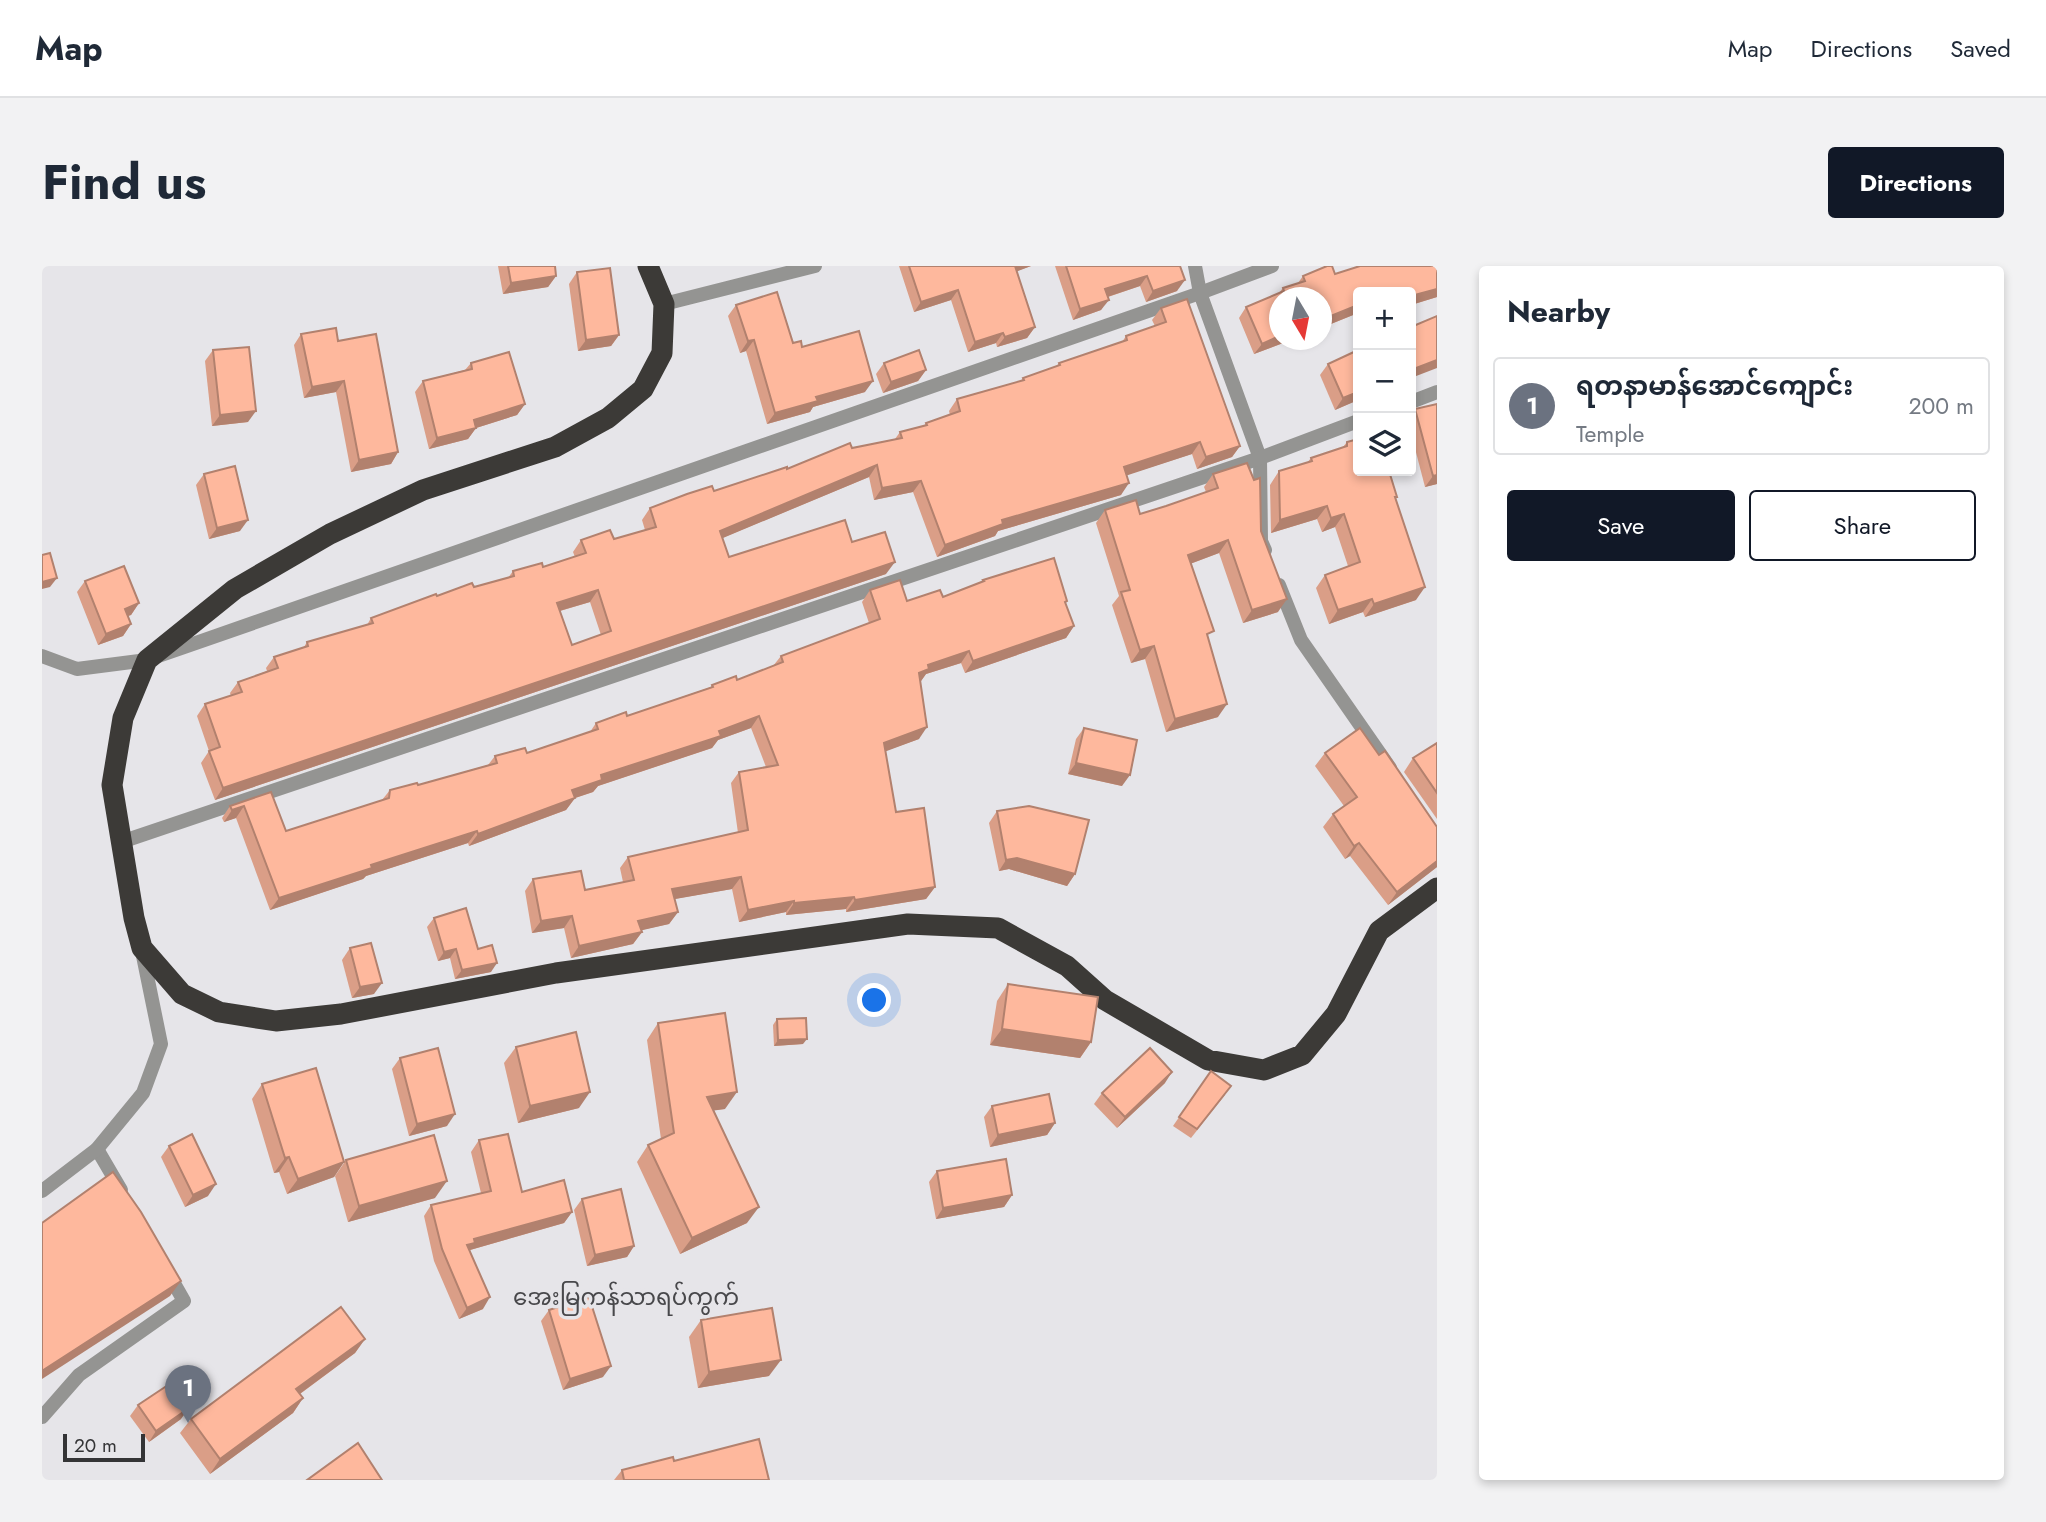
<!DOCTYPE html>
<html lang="en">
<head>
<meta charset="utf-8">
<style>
	body { margin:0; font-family:Jost,"Noto Sans Myanmar",sans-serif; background:#f2f2f3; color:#1f2937 }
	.controls { position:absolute; right:21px; top:21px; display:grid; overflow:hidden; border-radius:7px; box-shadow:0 4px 10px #0003 }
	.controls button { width:63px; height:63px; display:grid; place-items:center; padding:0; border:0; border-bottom:2px solid #e0e1e3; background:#fff; color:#1f2937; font:35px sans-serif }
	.compass { position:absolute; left:1227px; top:21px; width:63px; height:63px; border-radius:50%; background:#fff; box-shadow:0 4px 10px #0003; rotate:170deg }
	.scale { position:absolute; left:21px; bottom:18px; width:82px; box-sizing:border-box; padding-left:7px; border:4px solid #343436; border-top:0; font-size:19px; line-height:24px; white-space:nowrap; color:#343436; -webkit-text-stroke:5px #e6e5e9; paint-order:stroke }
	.you { position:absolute; left:833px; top:735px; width:24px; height:24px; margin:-18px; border:5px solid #fff; border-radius:50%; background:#1a73e8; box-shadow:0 0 0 10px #1a73e833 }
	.badge { display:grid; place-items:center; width:46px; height:46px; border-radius:50%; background:#111827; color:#fff; font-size:23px; font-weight:700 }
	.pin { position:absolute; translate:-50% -58px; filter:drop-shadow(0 2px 4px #0008) }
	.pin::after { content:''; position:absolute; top:37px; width:24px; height:21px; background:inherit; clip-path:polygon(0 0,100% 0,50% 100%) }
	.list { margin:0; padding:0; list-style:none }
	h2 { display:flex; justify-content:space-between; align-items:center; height:91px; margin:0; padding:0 28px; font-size:30px }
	h2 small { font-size:23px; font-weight:400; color:#747a83 }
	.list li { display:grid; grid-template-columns:46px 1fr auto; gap:21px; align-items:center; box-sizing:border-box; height:98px; margin:0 14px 14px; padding:0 14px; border:2px solid #e0e1e3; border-radius:7px }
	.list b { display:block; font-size:26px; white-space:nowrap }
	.list p { margin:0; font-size:23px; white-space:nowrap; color:#747a83 }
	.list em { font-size:23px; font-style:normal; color:#747a83 }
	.actions { display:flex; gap:14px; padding:21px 28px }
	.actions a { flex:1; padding:16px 0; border:2px solid #111827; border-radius:7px; text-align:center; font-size:24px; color:#111827 }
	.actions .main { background:#111827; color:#fff }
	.icon { flex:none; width:38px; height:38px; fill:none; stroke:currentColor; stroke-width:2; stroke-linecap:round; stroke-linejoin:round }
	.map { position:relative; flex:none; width:1395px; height:1214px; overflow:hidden; border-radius:7px }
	header { display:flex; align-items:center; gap:42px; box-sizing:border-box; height:98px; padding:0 35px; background:#fff; border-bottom:2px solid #e0e1e3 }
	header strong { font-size:33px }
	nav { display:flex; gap:38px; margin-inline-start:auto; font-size:24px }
	.intro { display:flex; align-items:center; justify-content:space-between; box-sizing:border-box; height:168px; padding:0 42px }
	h1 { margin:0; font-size:49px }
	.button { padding:18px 32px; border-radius:7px; background:#111827; color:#fff; font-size:24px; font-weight:700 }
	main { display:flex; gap:42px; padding:0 42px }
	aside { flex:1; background:#fff; border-radius:7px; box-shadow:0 4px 10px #0003 }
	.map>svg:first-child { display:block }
</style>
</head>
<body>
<header>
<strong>Map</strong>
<nav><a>Map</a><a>Directions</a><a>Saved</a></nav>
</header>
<div class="intro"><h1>Find us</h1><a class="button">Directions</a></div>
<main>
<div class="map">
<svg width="1395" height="1214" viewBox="0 0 1395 1214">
	<rect width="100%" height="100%" fill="#e6e5e9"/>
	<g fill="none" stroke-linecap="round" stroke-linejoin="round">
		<g stroke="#949492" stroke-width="14">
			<path d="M1153 0 1158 27 1218 192 1219 275 1223 284"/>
			<path d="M622 38 773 0"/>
			<path d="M1369 136 1395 126"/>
			<path d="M1237 319 1259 374 1348 502"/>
			<path d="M0 390 35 403 105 394 1158 27 1230 0"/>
			<path d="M79 576 1218 192 1316 155"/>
			<path d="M55 883 79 924"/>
			<path d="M0 925 55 883 101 827 119 778 100 685"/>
			<path d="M0 1151 37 1109 142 1035 125 1005"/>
		</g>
		<path stroke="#3c3a37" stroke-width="21" d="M606 0 622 38 620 87 601 123 566 152 513 181 381 224 288 268 193 323 105 394 81 452 70 519 92 652 100 682 140 728 177 746 234 755 299 748 514 707 866 658 956 662 1025 700 1063 734 1166 794 1222 804 1260 789 1294 748 1337 665 1395 622"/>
	</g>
	<g fill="#da9e87" fill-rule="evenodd">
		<path d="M456 0H513L514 10 506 21 461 28Z"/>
		<path d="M857 0H989L975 5 993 61 985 72 955 81 954 77 926 86 909 34 872 46Z"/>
		<path d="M1013 0H1138L1135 25 1104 36 1098 20 1066 31 1059 44 1031 54Z"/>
		<path d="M1395 0V31L1369 39 1316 26V47L1279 62V32L1237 74H1249L1212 88 1197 52 1204 41 1237 27 1241 22 1256 17 1261 10 1293 8Z"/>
		<path d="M535 6 577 69 569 80 536 85 527 18Z"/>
		<path d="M694 39 751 77 760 81 823 126 771 141 768 146 725 158 704 85 698 87 686 50Z"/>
		<path d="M1119 42 1198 180 1190 191 1155 203 1150 188 1084 209 1079 229 956 265 953 270 895 291 871 226 832 234 827 211 680 272 687 291 810 276 844 308 173 534 159 497 167 485 155 450 163 438 189 430 188 427 196 416 225 405 224 402 232 391 262 381 265 376 325 359 329 352 395 330 432 321 466 312 471 305 501 301 533 291 531 286 539 274 572 273 603 264 600 254 608 242 672 225 745 203 810 182 853 173 858 166 882 160 884 157 908 149 907 145 915 133 979 115 981 112 1014 101 1017 97 1080 76 1084 70 1113 60 1110 54ZM548 336 559 369 530 379 518 345Z"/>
		<path d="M259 68 296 75 356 186 349 198 309 206 294 126 262 132 252 79Z"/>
		<path d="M171 84 206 156 170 160 163 95Z"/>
		<path d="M429 97 483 138 475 149 434 162 426 173 387 183 373 126 381 115 423 104Z"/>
		<path d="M842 97 884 104 876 115 841 127 834 108Z"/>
		<path d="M1286 98 1316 134 1293 144 1278 109Z"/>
		<path d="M1373 143 1395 218 1383 221 1369 167V150Z"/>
		<path d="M1305 176 1355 231 1354 233 1374 334 1323 351 1321 346 1287 358 1274 322 1283 309 1306 300 1293 261 1280 266 1275 253 1229 267 1228 219 1237 205 1265 197 1269 192 1301 181Z"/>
		<path d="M162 208 198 265 167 273 154 219Z"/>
		<path d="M1171 208 1219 265 1236 346 1201 357 1177 287 1148 298 1166 373 1176 451 1124 466 1103 393 1089 397 1070 339 1077 330 1054 257 1063 244 1098 248 1124 240 1164 226 1162 221Z"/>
		<path d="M941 314 1025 335 1023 338 1032 360 1024 372 923 407 919 397 884 408 879 415 877 473 843 485 854 546 893 621 884 633 804 646V643L744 649V646L697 656 690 623 632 633 636 646 627 658 599 664 600 666 591 678 529 692 522 662 490 667 483 625 491 613 543 624 581 616 578 602 586 591 696 567 689 517 697 506 724 501 709 462 676 474 670 482 556 520 551 526 533 532 524 544 427 580 426 577 324 610 321 613 228 644 194 552 182 556 180 552 188 540 229 526 244 565 340 534 348 524 376 519 446 499 453 490 485 487 548 466 554 457 585 450 669 421 670 419 695 414 731 400 739 390 827 357 820 336 828 324 865 335 901 331 939 316Z"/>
		<path d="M43 315 97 337 89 349 85 350 89 358 81 370 56 379 35 326Z"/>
		<path d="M1042 462 1080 520 1026 508 1034 473Z"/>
		<path d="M1395 477V553L1362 506 1371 492Z"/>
		<path d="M1283 487 1395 601 1346 639 1308 590 1303 593 1281 561 1291 548 1302 540 1273 500Z"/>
		<path d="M955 545 1033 608 1025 620 967 603 957 605 947 557Z"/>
		<path d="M392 652 436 683 449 706 413 713 408 692 396 695 385 661Z"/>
		<path d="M308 682 332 728 310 732 300 694Z"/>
		<path d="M966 718 1049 776 1038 792 948 779 955 735Z"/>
		<path d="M735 753 761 778 732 780 731 759Z"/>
		<path d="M616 757 683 843 672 844 705 957 638 988 595 896 606 879 619 873 605 774Z"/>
		<path d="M474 781 537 842 476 857 462 797Z"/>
		<path d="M358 792 405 860 367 870 350 803Z"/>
		<path d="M1169 805 1183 829 1149 872 1131 860Z"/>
		<path d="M1123 817 1075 862 1052 838 1060 827Z"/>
		<path d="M220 818 302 896 292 911 245 928 237 906 232 907 210 833Z"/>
		<path d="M950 840 1013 857 1005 869 948 881 942 851Z"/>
		<path d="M437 874 480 926 530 946 522 957 428 984 441 1043 417 1053 392 995 382 950 389 939 439 927 429 886Z"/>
		<path d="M127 880 166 930 143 941 119 891Z"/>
		<path d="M304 894 393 932 306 956 293 910Z"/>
		<path d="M895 905 970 929 962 941 894 953 887 916Z"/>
		<path d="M540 933 592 980 585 991 545 1000 532 944Z"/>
		<path d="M507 1044 561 1111 521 1124 499 1055Z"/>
		<path d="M659 1054 727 1110 656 1122 647 1071Z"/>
		<path d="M323 1073 313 1087 258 1128 261 1132 251 1147 168 1208 138 1167 149 1153Z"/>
		<path d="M96 1139 139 1153 107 1176 88 1150Z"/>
		<path d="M632 1195 727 1214H572L580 1204Z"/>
	</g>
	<g fill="#b2816e">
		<path d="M971 0H989L965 9Z"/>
		<path d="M514 10 506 21 461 28 469 17Z"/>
		<path d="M1105 10 1098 20 1056 34 1063 23Z"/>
		<path d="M1143 14 1135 25 1104 36 1111 25Z"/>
		<path d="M1395 23V31L1369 39V30Z"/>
		<path d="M916 24 909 34 872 46 879 36Z"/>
		<path d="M1067 34 1059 44 1031 54 1038 43Z"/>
		<path d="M1316 39V47L1279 62V54Z"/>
		<path d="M993 61 985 72 955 81 963 71Z"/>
		<path d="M961 67 954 77 926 86 933 76Z"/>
		<path d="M577 69 569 80 536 85 544 74Z"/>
		<path d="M1237 70V74H1249L1212 88 1220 78Z"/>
		<path d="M712 74 704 85 698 87 706 75Z"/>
		<path d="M1395 94V102L1369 112V104Z"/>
		<path d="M884 104 876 115 841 127 849 116Z"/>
		<path d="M302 115 294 126 262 132 270 121Z"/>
		<path d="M831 115 823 126 771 141 768 146 725 158 733 147 774 131Z"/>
		<path d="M1316 126V134L1293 144 1301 132Z"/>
		<path d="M483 138 475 149 434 162 426 173 387 183 395 172 432 154Z"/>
		<path d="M214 145 206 156 170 160 178 149Z"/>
		<path d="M1158 176 1150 188 1074 213 1082 201Z"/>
		<path d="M1198 180 1190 191 1155 203 1164 191Z"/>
		<path d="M356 186 349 198 309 206 317 194Z"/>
		<path d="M835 199 827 211 669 277 678 265Z"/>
		<path d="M1395 209V218L1383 221 1391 210Z"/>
		<path d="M879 215 871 226 832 234 840 222Z"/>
		<path d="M1087 217 1079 229 956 265 953 270 895 291 903 279 960 254Z"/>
		<path d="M1285 240 1275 253 1229 267 1238 254Z"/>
		<path d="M1302 248 1293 261 1280 266 1289 252Z"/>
		<path d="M206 254 198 265 167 273 175 262Z"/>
		<path d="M1186 274 1177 287 1137 302 1146 289Z"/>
		<path d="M853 296 844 308 173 534 181 522Z"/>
		<path d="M15 312 8 321 0 323V316Z"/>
		<path d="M1383 321 1374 334 1323 351 1332 338Z"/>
		<path d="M556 324 548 336 507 348 515 337Z"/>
		<path d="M1245 333 1236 346 1201 357 1210 344Z"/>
		<path d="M1330 333 1321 346 1287 358 1296 344Z"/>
		<path d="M97 337 89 349 75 354 83 343Z"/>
		<path d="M89 358 81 370 56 379 64 368Z"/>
		<path d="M1032 360 1024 372 923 407 931 395Z"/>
		<path d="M1112 380 1103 393 1089 397 1098 384Z"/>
		<path d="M927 385 919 397 884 408 879 415 877 407 886 399Z"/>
		<path d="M1185 438 1176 451 1124 466 1133 453Z"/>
		<path d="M717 450 709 462 676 474 670 482 556 520 551 526 521 536 530 524 559 509Z"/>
		<path d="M885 461 877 473 834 489 842 477Z"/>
		<path d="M1034 497 1088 509 1080 520 1026 508Z"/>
		<path d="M533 532 524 544 427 580 436 568Z"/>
		<path d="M202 540 194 552 182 556 190 544Z"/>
		<path d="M435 565 426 577 324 610 321 613 228 644 237 632 329 599Z"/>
		<path d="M1317 577 1308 590 1303 593 1312 580Z"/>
		<path d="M975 592 1033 608 1025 620 967 603 957 605 964 594Z"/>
		<path d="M1395 595V601L1346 639 1355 626Z"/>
		<path d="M699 611 690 623 622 635 630 623Z"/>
		<path d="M893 621 884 633 804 646 813 634Z"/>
		<path d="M812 631 804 643 744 649 752 637Z"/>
		<path d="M752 635 744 646 697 656 706 644Z"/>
		<path d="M636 646 627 658 588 667 596 655Z"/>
		<path d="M530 650 522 662 490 667 499 655Z"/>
		<path d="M600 666 591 678 529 692 537 680Z"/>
		<path d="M414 683 408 692 396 695 402 686Z"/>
		<path d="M455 697 449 706 413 713 420 704Z"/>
		<path d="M340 717 332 728 310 732 318 721Z"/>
		<path d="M960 763 1049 776 1038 792 948 779Z"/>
		<path d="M765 773 761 778 732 780 736 774Z"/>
		<path d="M1130 806 1123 817 1075 862 1083 851Z"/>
		<path d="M548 826 537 842 476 857 488 840Z"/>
		<path d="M695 826 683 843 654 847 665 831Z"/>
		<path d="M413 848 405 860 367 870 375 858Z"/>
		<path d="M1013 857 1005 869 948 881 956 869Z"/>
		<path d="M247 891 237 906 232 907 243 892Z"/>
		<path d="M302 896 292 911 245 928 256 913Z"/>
		<path d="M405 915 393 932 306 956 317 940Z"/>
		<path d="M174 918 166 930 143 941 151 929Z"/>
		<path d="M970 929 962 941 894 953 901 942Z"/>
		<path d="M717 941 705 957 638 988 650 972Z"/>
		<path d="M530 946 522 957 428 984 425 988V979L432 973Z"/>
		<path d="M592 980 585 991 545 1000 553 989Z"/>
		<path d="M139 1015 128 1030 0 1113V1105Z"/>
		<path d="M448 1031 441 1043 417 1053 425 1042Z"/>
		<path d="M323 1073 313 1087 244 1138 254 1123Z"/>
		<path d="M739 1094 727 1110 656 1122 667 1106Z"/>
		<path d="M569 1100 561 1111 521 1124 528 1113Z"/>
		<path d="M261 1132 251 1147 168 1208 178 1193Z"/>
		<path d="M147 1142 139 1153 107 1176 114 1165Z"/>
	</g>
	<g fill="#feb89d" stroke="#b2816e" stroke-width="2" fill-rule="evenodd">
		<path d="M466 0H513L514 10 469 17Z"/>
		<path d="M867 0H973L993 61 963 71 961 67 933 76 916 24 879 36Z"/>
		<path d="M1024 0H1138L1143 14 1111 25 1105 10 1063 23 1067 34 1038 43Z"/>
		<path d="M1285 0H1290L1293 8 1318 0H1395V23L1369 30V26H1316V39L1279 54V32H1237V70L1220 78 1204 41 1242 25 1241 22 1263 15 1261 10Z"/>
		<path d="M568 2 577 69 544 74 535 6Z"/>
		<path d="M735 26 751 77 759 75 760 81 817 65 831 115 774 131 776 135 733 147 712 74 706 75 694 39Z"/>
		<path d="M1145 33 1198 180 1164 191 1158 176 1082 201 1087 217 960 254 961 258 903 279 879 215 840 222 835 199 678 265 687 291 803 254 810 276 843 266 853 296 181 522 167 485 178 481 163 438 200 426 196 416 236 402 232 391 266 380 265 376 331 357 329 352 394 328 395 330 430 317 432 321 472 310 471 305 500 297 501 301 544 287 539 274 568 264 572 273 614 261 608 242 645 228 670 220 672 225 745 201V203L808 177 810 182 860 172 858 166 885 159 884 157 918 145 915 133 982 114 981 112 1018 99 1017 97 1085 74 1084 70 1124 56 1119 42ZM556 324 569 365 530 379 515 337Z"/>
		<path d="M1395 50V94L1369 104V61Z"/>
		<path d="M294 62 296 75 334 68 356 186 317 194 302 115 270 121 259 68Z"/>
		<path d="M207 81 214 145 178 149 171 84Z"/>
		<path d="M877 84 884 104 849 116 842 97Z"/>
		<path d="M1314 85 1316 91V126L1301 132 1286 98Z"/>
		<path d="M467 86 483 138 432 154 434 162 395 172 381 115 430 103 429 97Z"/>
		<path d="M1395 138V209L1391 210 1373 143Z"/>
		<path d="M1316 173V205H1347L1355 231H1353L1383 321 1332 338 1330 333 1296 344 1283 309 1318 296 1302 248 1289 252 1285 240 1238 254 1237 205 1270 195 1269 192 1305 180V176Z"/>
		<path d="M1205 197 1212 214 1218 212 1219 265 1245 333 1210 344 1186 274 1146 289 1172 365 1165 368 1185 438 1133 453 1112 380 1098 384 1079 326 1088 324 1063 244 1094 234 1098 248 1124 240 1176 222 1171 208Z"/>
		<path d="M193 200 206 254 175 262 162 208Z"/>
		<path d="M8 287 15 312 0 316V289Z"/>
		<path d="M1012 292 1025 335 1023 336 1032 360 931 395 927 385 886 399 887 403 877 407 885 461 842 477 854 546 882 542 893 621 813 634 812 631 752 637V635L706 644 699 611 630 623 636 646 596 655 600 666 537 680 530 650 499 655 491 613 539 605 543 624 592 614 586 591 706 564 697 506 736 499 717 450 677 465 679 470 559 509 560 514 530 524 533 532 436 568 435 565 329 599 330 602 237 632 202 540 190 544 188 540 229 526 244 565 347 532 348 524 375 517 376 519 455 497 453 490 483 482 485 487 556 463 554 457 584 446 585 450 671 421 670 419 694 410 695 414 741 396 739 390 838 353 828 324 858 314 865 335 898 324 901 331 942 315 941 314Z"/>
		<path d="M82 300 97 337 83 343 89 358 64 368 43 315Z"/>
		<path d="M1042 462 1095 474 1088 509 1034 497Z"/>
		<path d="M1318 462 1337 489 1343 485 1395 561V595L1355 626 1317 577 1312 580 1291 548 1315 531 1283 487Z"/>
		<path d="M1395 477V527L1371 492Z"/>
		<path d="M987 540 1047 554 1033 608 975 592 964 594 955 545Z"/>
		<path d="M424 642 436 683 450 679 455 697 420 704 414 683 402 686 392 652Z"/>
		<path d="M329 677 340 717 318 721 308 682Z"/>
		<path d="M966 718 1056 731 1049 776 960 763Z"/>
		<path d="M683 747 695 826 665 831 717 941 650 972 606 879 632 867 616 757Z"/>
		<path d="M764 752 765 773 736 774 735 753Z"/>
		<path d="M534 766 548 826 488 840 474 781Z"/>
		<path d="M396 782 413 848 375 858 358 792Z"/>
		<path d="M1108 782 1130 806 1083 851 1060 827Z"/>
		<path d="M274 802 302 896 256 913 247 891 243 892 220 818Z"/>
		<path d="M1169 805 1189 820 1155 863 1137 851Z"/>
		<path d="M1007 828 1013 857 956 869 950 840Z"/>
		<path d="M150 868 174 918 151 929 127 880Z"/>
		<path d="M466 868 480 926 522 914 530 946 432 973 433 977 425 979 448 1031 425 1042 400 983 389 939 449 925 437 874Z"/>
		<path d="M392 869 405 915 317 940 304 894Z"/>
		<path d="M964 893 970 929 901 942 895 905Z"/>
		<path d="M71 906 99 946 139 1015 0 1105V957Z"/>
		<path d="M579 923 592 980 553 989 540 933Z"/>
		<path d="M547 1031 569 1100 528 1113 507 1044Z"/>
		<path d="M299 1041 323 1073 254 1123 261 1132 178 1193 149 1153Z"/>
		<path d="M730 1042 739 1094 667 1106 659 1054Z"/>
		<path d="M129 1117 147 1142 114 1165 96 1139Z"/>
		<path d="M717 1173 727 1214H582L580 1204 631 1191 632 1195Z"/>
		<path d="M316 1177 340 1214H265Z"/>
	</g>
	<g text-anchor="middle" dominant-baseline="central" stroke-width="7" stroke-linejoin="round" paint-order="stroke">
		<g font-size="23" fill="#48484b" stroke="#e6e5e9">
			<text x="584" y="1031">အေးမြကန်သာရပ်ကွက်</text>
		</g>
	</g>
</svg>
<div class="controls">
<button>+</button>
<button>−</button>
<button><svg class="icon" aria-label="layers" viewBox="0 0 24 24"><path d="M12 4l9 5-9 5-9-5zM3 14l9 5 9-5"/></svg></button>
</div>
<svg class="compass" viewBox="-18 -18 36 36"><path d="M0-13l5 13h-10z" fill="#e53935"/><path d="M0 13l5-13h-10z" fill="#747a83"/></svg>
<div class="scale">20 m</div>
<div class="you"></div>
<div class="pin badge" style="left:146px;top:1157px;background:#6b7280">1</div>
</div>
<aside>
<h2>Nearby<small></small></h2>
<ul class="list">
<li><span class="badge" style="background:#6b7280">1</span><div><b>ရတနာမာန်အောင်ကျောင်း</b><p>Temple</p></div><em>200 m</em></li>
</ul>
<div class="actions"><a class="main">Save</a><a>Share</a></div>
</aside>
</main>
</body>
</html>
